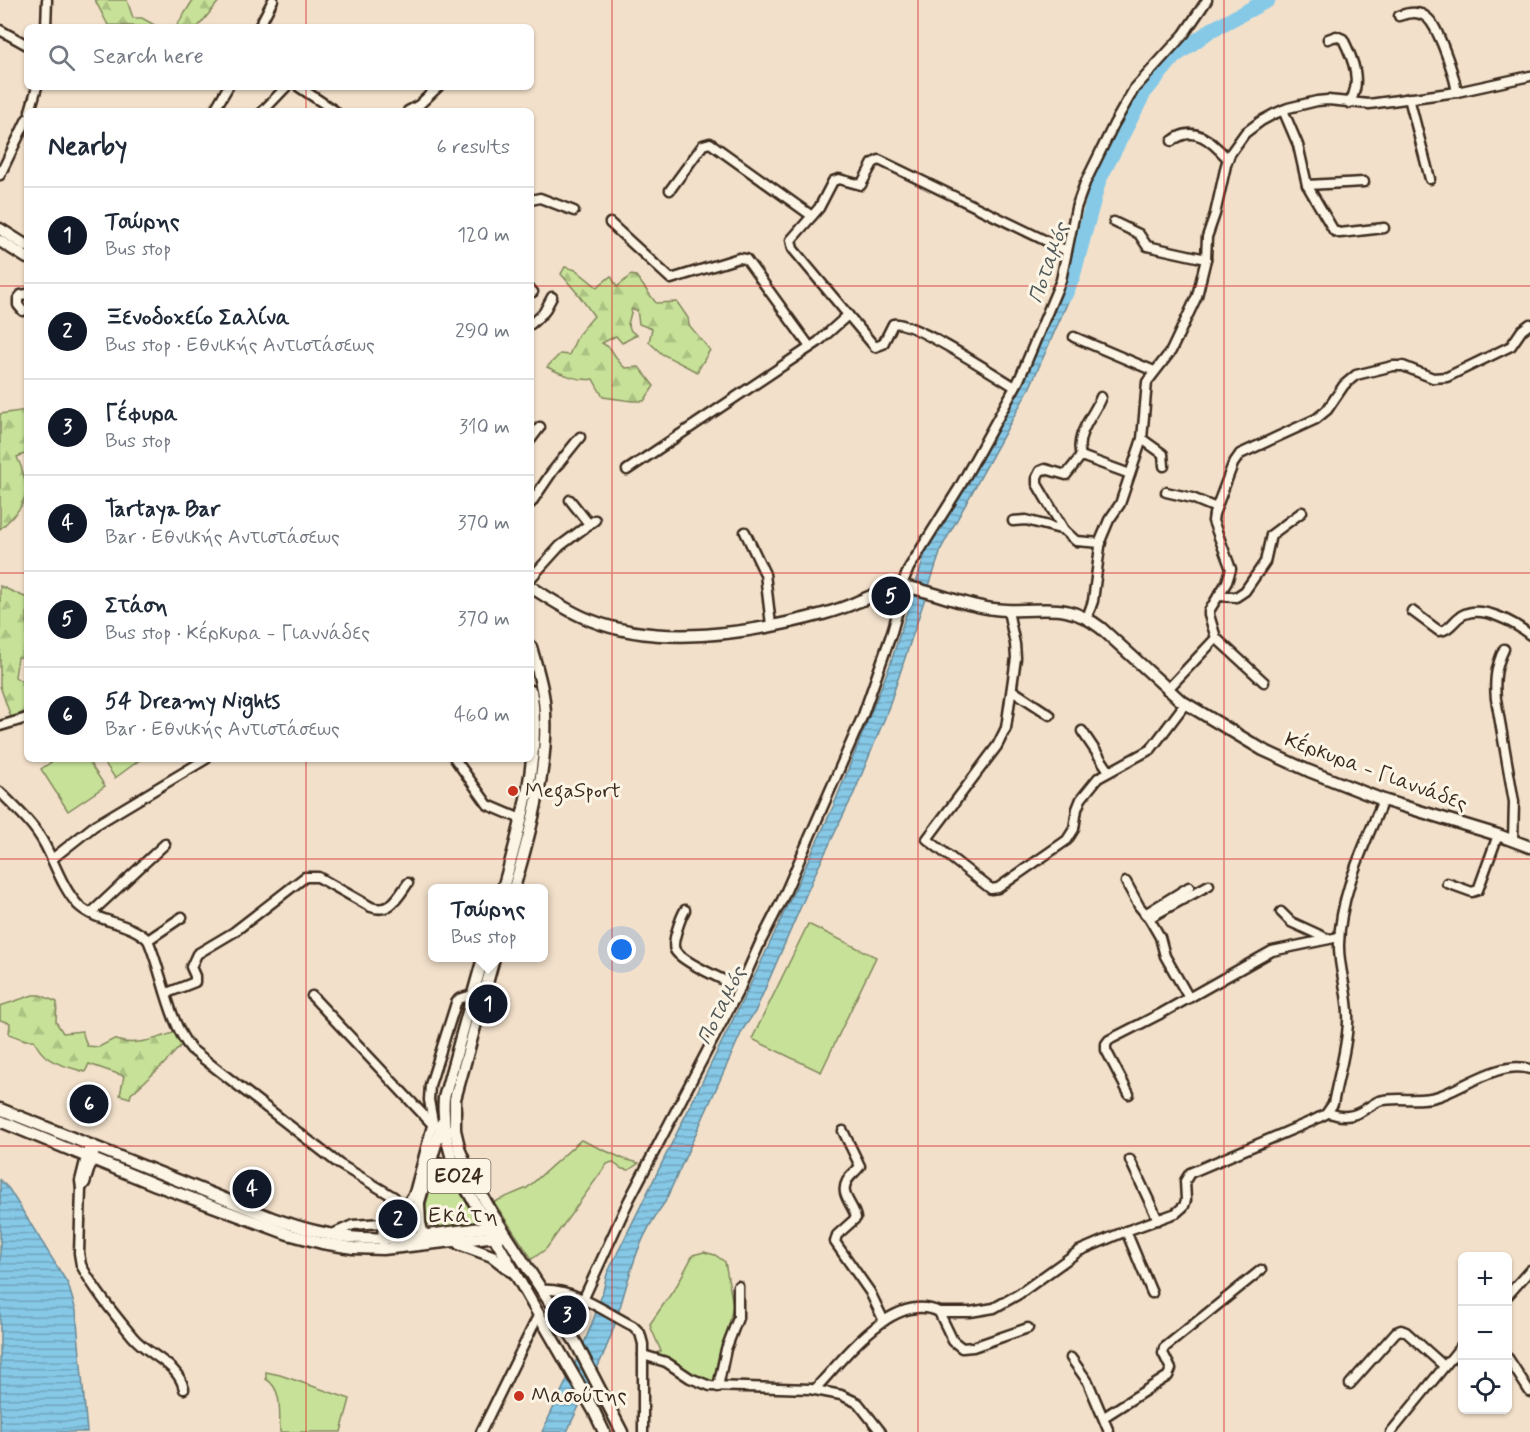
<!DOCTYPE html>
<html lang="en">
<head>
<meta charset="utf-8">
<style>
	body { margin:0; font-family:Mynerve,sans-serif; background:#f2f2f3; color:#1f2937 }
	.controls { position:absolute; right:18px; bottom:18px; display:grid; overflow:hidden; border-radius:9px; box-shadow:0 2px 4px #0004 }
	.controls button { width:54px; height:54px; display:grid; place-items:center; padding:0; border:0; border-bottom:2px solid #e0e1e3; background:#fff; color:#1f2937; font:30px sans-serif }
	.you { position:absolute; left:622px; top:950px; width:21px; height:21px; margin:-15px; border:4px solid #fff; border-radius:50%; background:#1a73e8; box-shadow:0 0 0 9px #1a73e833 }
	.badge { display:grid; place-items:center; width:39px; height:39px; border-radius:50%; background:#111827; color:#fff; font-size:20px; font-weight:700 }
	.pin { position:absolute; translate:-50% -50%; border:3px solid #fff; box-shadow:0 2px 6px #0006 }
	.popup { position:absolute; left:428px; top:884px; width:120px; height:78px; box-sizing:border-box; display:grid; place-content:center; border-radius:9px; background:#fff; filter:drop-shadow(0 2px 4px #0005); font-size:20px; white-space:nowrap; color:#747a83 }
	.popup b { font-size:22px; color:#1f2937 }
	.popup::after { content:''; position:absolute; left:50%; top:100%; margin-left:-12px; border:12px solid transparent; border-top-color:#fff }
	.list { margin:0; padding:0; list-style:none }
	h2 { display:flex; justify-content:space-between; align-items:center; height:78px; margin:0; padding:0 24px; font-size:26px }
	h2 small { font-size:20px; font-weight:400; color:#747a83 }
	.list li { display:grid; grid-template-columns:39px 1fr auto; gap:18px; align-items:center; box-sizing:border-box; height:96px; padding:0 24px; border-top:2px solid #e0e1e3 }
	.list b { display:block; font-size:22px; white-space:nowrap }
	.list p { margin:0; font-size:20px; white-space:nowrap; color:#747a83 }
	.list em { font-size:20px; font-style:normal; color:#747a83 }
	.icon { flex:none; width:33px; height:33px; fill:none; stroke:currentColor; stroke-width:2; stroke-linecap:round; stroke-linejoin:round }
	.map { position:relative; flex:none; width:1530px; height:1432px; overflow:hidden }
	.search { position:absolute; background:#fff; box-shadow:0 2px 4px #0004; left:24px; top:24px; width:510px; height:66px; display:flex; align-items:center; gap:15px; box-sizing:border-box; padding:0 21px; border-radius:9px; color:#747a83; font-size:22px }
	.panel { position:absolute; background:#fff; box-shadow:0 2px 4px #0004; left:24px; top:108px; width:510px; height:654px; border-radius:9px }
	.map>svg:first-child { display:block }
</style>
</head>
<body>
<div class="map">
<svg width="1530" height="1432" viewBox="0 0 1530 1432">
	<defs>
		<pattern id="forest-firs" width="22" height="20" patternUnits="userSpaceOnUse" patternTransform="scale(1.5)"><rect width="22" height="20" fill="#c7e298"/><path d="M5 1l3.5 6h-7zM16 11l3.5 6h-7z" fill="#acc283"/></pattern>
		<pattern id="water-rules" width="6" height="5" patternUnits="userSpaceOnUse" patternTransform="scale(1.5)"><rect width="6" height="5" fill="#86c9e7"/><path d="M0 2.5h6" fill="none" stroke="#6fa3bb"/></pattern>
	</defs>
	<rect width="100%" height="100%" fill="#f2e0ca"/>
	<filter id="ink" filterUnits="userSpaceOnUse"><feTurbulence type="fractalNoise" baseFrequency=".0167" numOctaves="2"/><feDisplacementMap in="SourceGraphic" scale="12" xChannelSelector="R" yChannelSelector="G"/><feConvolveMatrix kernelMatrix="1 2 1 2 8 2 1 2 1" color-interpolation-filters="sRGB"/></filter>
	<g filter="url(#ink)">
		<g fill="#c7e298" stroke="#81865b" stroke-width="1.5">
			<path d="M56 759H87L105 786 68 811 41 769Z"/>
			<path d="M108 759H141L115 778 104 762Z"/>
			<path d="M808 924 876 957 821 1072 752 1039Z"/>
			<path d="M581 1140 624 1159 639 1163 629 1170 622 1169 612 1162 607 1164 546 1249 532 1259 494 1202 527 1188Z"/>
			<path d="M440 1170 451 1175 477 1223 437 1229 426 1223 424 1211 434 1176 437 1171Z"/>
			<path d="M704 1252 715 1255 725 1262 733 1305 717 1384 695 1377 674 1362 656 1353 661 1351 651 1328 650 1324 677 1285 693 1255Z"/>
			<path d="M266 1372 280 1375 350 1399 341 1432H280C279 1414 283 1389 266 1379Z"/>
		</g>
		<g fill="url(#forest-firs)" stroke="#81865b" stroke-width="1.5">
			<path d="M95 0H127L133 18H142L158 27 108 25Z"/>
			<path d="M193 0H220L198 27H176Z"/>
			<path d="M565 267 576 270 597 287 611 276 617 287 631 275 636 276 656 303 677 302 688 318 689 325 710 350 697 372 662 354 649 342 652 329 639 324 637 310 632 309 628 324 631 331 637 335 622 343 616 336 602 343 610 348 620 363 625 368 639 367 654 386 644 401H632L603 397 593 379C581 382 558 373 547 367L560 354 569 355 578 335 594 316 578 294 561 274Z"/>
			<path d="M27 410V453L17 457C33 492 28 504 0 529V414Z"/>
			<path d="M0 586 27 598V658L18 657 15 677 27 685V710L12 720 0 686Z"/>
			<path d="M33 995H40L57 1002 56 1022 63 1033 82 1031 87 1046 99 1047 114 1039C131 1048 158 1038 176 1032L185 1041 164 1064 131 1094 130 1098 120 1095 124 1076 89 1064 85 1072C63 1065 43 1063 34 1040H25L9 1034 10 1023 0 1020V1006Z"/>
		</g>
		<g fill="url(#water-rules)" stroke="#688997" stroke-width="1.5">
			<path d="M1073 276 1077 281 1030 387 942 547 886 715 854 793 815 874 755 1012 743 1029 665 1202C633 1245 629 1282 613 1330 601 1365 582 1398 567 1432H542C564 1384 597 1325 607 1274L756 973 833 807 890 665 927 548 1017 390 1066 282Z"/>
			<path d="M0 1180 9 1189 68 1284 76 1311 87 1432H0Z"/>
		</g>
		<g fill="none" stroke-linecap="round" stroke-linejoin="round">
			<path stroke="#86c9e7" stroke-width="15" d="M1065 295 1073 276 1099 180 1144 93 1174 57 1211 30 1268 0"/>
			<g stroke="#3b2a1e" stroke-width="13">
				<g id="minor">
					<path d="M1399 16C1427 5 1434 24 1443 46 1449 61 1454 75 1457 92"/>
					<path d="M46 27 47 0"/>
					<path d="M259 27 273 0"/>
					<path d="M0 30 27 45"/>
					<path d="M1328 39 1336 36 1343 39C1353 59 1363 83 1349 103"/>
					<path d="M299 87 335 111"/>
					<path d="M1409 98 1430 179"/>
					<path d="M1283 110 1298 145 1307 185 1334 231 1340 233 1384 228"/>
					<path d="M30 111 37 87"/>
					<path d="M214 111 228 87"/>
					<path d="M263 111 286 87"/>
					<path d="M408 111 419 105 438 87"/>
					<path d="M1172 141C1195 123 1213 143 1228 159"/>
					<path d="M0 175 27 119"/>
					<path d="M1307 185 1364 182"/>
					<path d="M670 190 703 145 710 143 812 216"/>
					<path d="M531 200 540 198 574 211"/>
					<path d="M1114 222 1139 234 1147 246 1206 259"/>
					<path d="M610 223 671 279 739 258 746 259 810 347"/>
					<path d="M531 290 533 292"/>
					<path d="M23 311 18 305V299L21 295 27 294"/>
					<path d="M531 324 544 312 552 297"/>
					<path d="M1074 337 1154 371"/>
					<path d="M1015 387C997 376 908 318 893 324L883 344 875 347 793 249 791 240 819 208 833 181 839 179 861 185 873 163 879 160 1067 251"/>
					<path d="M531 439 540 427"/>
					<path d="M1142 439 1163 454 1164 466"/>
					<path d="M1081 456C1074 434 1094 416 1101 397"/>
					<path d="M627 470 818 342 848 315"/>
					<path d="M1166 492 1192 498 1216 508"/>
					<path d="M570 500 589 524"/>
					<path d="M531 503 552 472 580 437"/>
					<path d="M1013 521 1026 520 1064 530 1076 541 1101 543"/>
					<path d="M1064 530 1037 484V477L1040 471 1045 469 1066 475 1081 456 1130 474"/>
					<path d="M745 532 765 574 771 625"/>
					<path d="M531 578 560 546 595 520"/>
					<path d="M1218 596 1236 597 1245 591 1265 562 1271 535 1302 512"/>
					<path d="M1008 611 1015 644 1016 658 1006 728 997 746 927 839 991 889 998 888 1067 840 1074 829 1077 809 1081 799 1098 778 1151 749 1185 704"/>
					<path d="M1412 611 1439 631C1449 631 1453 621 1461 616 1481 603 1515 623 1530 635"/>
					<path d="M1087 618 1093 601 1101 539 1109 520 1120 504 1142 439 1147 382 1171 351 1197 296 1206 259 1207 237 1215 214 1226 165 1230 154 1245 133 1261 121 1274 114 1288 108 1317 101 1328 100 1369 104 1457 92 1530 76"/>
					<path d="M1216 638 1264 682"/>
					<path d="M1504 649C1496 666 1494 680 1496 699L1514 802 1513 840"/>
					<path d="M1012 690 1050 715"/>
					<path d="M1167 690 1216 638 1209 615V611L1227 582 1231 569 1213 521 1214 514 1233 464 1240 454 1316 419 1327 410 1344 385 1356 375 1393 366H1403L1433 378 1447 377 1511 346 1522 330 1530 324"/>
					<path d="M0 726 27 718"/>
					<path d="M1082 731 1109 771"/>
					<path d="M455 759 488 805 521 819"/>
					<path d="M0 792C16 808 34 824 45 845 55 864 63 889 78 905 97 923 129 921 148 940 162 972 169 1023 191 1049L339 1164 394 1197 399 1206 396 1214 382 1223 383 1243"/>
					<path d="M52 859 94 826 206 759"/>
					<path d="M1126 882 1139 906 1149 918 1160 937 1165 956 1189 998"/>
					<path d="M1447 883 1472 892 1478 890 1498 835"/>
					<path d="M685 910C681 917 671 943 675 950 681 962 727 981 740 988"/>
					<path d="M1281 912 1291 922 1328 939"/>
					<path d="M91 913 165 844"/>
					<path d="M1145 914 1189 887"/>
					<path d="M1149 918 1209 885"/>
					<path d="M148 940 182 917"/>
					<path d="M167 993 195 982V976L191 967 197 954 234 932 305 877H318L371 907C390 914 398 897 408 883"/>
					<path d="M312 996 433 1125"/>
					<path d="M1129 1094 1106 1050V1044L1109 1040 1162 1013 1272 951 1339 937"/>
					<path d="M1328 1112C1342 1119 1354 1117 1367 1108 1371 1106 1374 1103 1379 1101 1398 1096 1419 1103 1439 1096 1465 1087 1501 1060 1530 1069"/>
					<path d="M843 1131 860 1166C857 1171 850 1175 847 1181 839 1195 854 1205 856 1218L837 1235 835 1242 870 1292 884 1321"/>
					<path d="M89 1145 80 1181 81 1188 79 1253 81 1265C95 1291 115 1315 133 1337 149 1356 178 1363 184 1389"/>
					<path d="M1130 1160 1158 1220"/>
					<path d="M81 1188 85 1183 96 1148"/>
					<path d="M399 1206 408 1202 414 1193 433 1122 429 1100 430 1085 456 1003 459 999 472 995"/>
					<path d="M1126 1231 1152 1293"/>
					<path d="M330 1235 353 1225 382 1223"/>
					<path d="M542 1290C572 1287 607 1313 633 1326L640 1333 643 1344V1432"/>
					<path d="M1508 1295 1530 1270"/>
					<path d="M583 1300 629 1200 740 988 760 943 782 900 863 715 892 632 901 600V587L909 568 959 488 1019 380 1061 280 1076 208 1085 183 1114 124 1134 89 1184 34 1207 0"/>
					<path d="M939 1312H970L994 1308 1019 1294 1079 1251 1126 1231 1176 1213 1184 1206 1186 1200 1185 1181 1190 1173 1312 1121 1326 1114 1333 1104C1338 1077 1347 1049 1348 1022 1350 996 1338 970 1339 944 1340 893 1364 847 1383 800"/>
					<path d="M643 1355 666 1362 690 1378 710 1386 810 1389 841 1395 858 1403 881 1432"/>
					<path d="M1071 1358 1088 1382 1109 1432"/>
					<path d="M1508 1358 1530 1392"/>
					<path d="M1350 1384 1396 1332 1401 1330 1406 1332 1444 1366"/>
					<path d="M718 1387 726 1349 738 1318V1286"/>
					<path d="M815 1389C843 1360 893 1290 939 1312L953 1341 962 1348 973 1347 1028 1328"/>
					<path d="M1104 1417 1168 1376 1171 1369 1163 1353 1164 1348 1261 1270"/>
					<path d="M481 1432 539 1314"/>
					<path d="M1391 1432 1462 1345"/>
				</g>
			</g>
			<g stroke="#3b2a1e" stroke-width="15">
				<g id="major">
					<path d="M0 229 27 246"/>
					<path d="M0 241 27 258"/>
					<path d="M531 587C550 599 569 612 590 620 660 648 753 633 823 614 834 611 846 607 857 602 871 597 885 588 900 587 911 586 924 591 935 594 958 601 981 609 1006 610 1045 612 1066 601 1101 628L1180 700 1263 750 1309 771 1383 800 1498 835 1530 847"/>
					<path d="M503 888C520 830 542 752 531 691"/>
					<path d="M514 888C530 834 551 758 544 701 542 683 536 665 531 647"/>
					<path d="M483 958 444 1098C442 1126 447 1149 458 1174L594 1411 604 1432"/>
					<path d="M494 958 455 1099V1130L460 1151 468 1170 492 1213 576 1343 622 1432"/>
					<path d="M0 1109 272 1218C301 1228 331 1237 362 1238 408 1241 454 1230 500 1226"/>
					<path d="M0 1121 156 1185 288 1234 322 1243 353 1248 383 1249 506 1235"/>
					<path d="M428 1168C440 1162 449 1164 457 1173"/>
					<path d="M419 1205 420 1223 424 1240"/>
					<path d="M409 1243V1226L419 1202 442 1123"/>
					<path d="M459 1244 492 1256 511 1271"/>
				</g>
			</g>
			<use href="#minor" stroke="#fcf5e5" stroke-width="8"/>
			<use href="#major" stroke="#fcf5e5" stroke-width="10"/>
		</g>
	</g>
	<path fill="none" stroke="#d62828" stroke-width="1.5" stroke-opacity="0.55" d="M306 0V27M612 0V1432M918 0V1432M1224 0V1432M306 87V111M0 286H27M531 286H1530M0 573H27M531 573H1530M306 759V1432M0 859H1530M0 1146H1530"/>
	<g fill="#c8321e" stroke="#fcf5e5" stroke-width="2">
		<circle cx="513" cy="791" r="6"/>
		<circle cx="519" cy="1396" r="6"/>
	</g>
	<g text-anchor="middle" dominant-baseline="central" stroke-width="6" stroke-linejoin="round" paint-order="stroke">
		<rect fill="#fcf5e5" stroke="#75675a" stroke-width="1.5" x="427.5" y="1159" width="63" height="34" rx="4.5"/>
		<g font-size="20" font-weight="bold" fill="#3b2a1e">
			<text x="459" y="1176">ΕΟ24</text>
		</g>
		<g font-size="21" fill="#3b2a1e" stroke="#fcf5e5">
			<text transform="translate(1376 772) rotate(20)">Κέρκυρα - Γιαννάδες</text>
		</g>
		<g font-size="21" fill="#3b2a1e" stroke="#fcf5e5" text-anchor="start">
			<text x="525" y="791">MegaSport</text>
			<text x="531" y="1396">Μασούτης</text>
		</g>
		<g font-size="22" font-style="italic" fill="#525a5a" stroke="#fcf5e5">
			<text transform="translate(1049 263) rotate(-71)">Ποταμός</text>
			<text transform="translate(722 1006) rotate(-64)">Ποταμός</text>
		</g>
		<g font-size="22" letter-spacing="1.5" fill="#3b2a1e" stroke="#fcf5e5">
			<text x="464" y="1216">Εκάτη</text>
		</g>
	</g>
</svg>
<div class="controls">
<button>+</button>
<button>−</button>
<button><svg class="icon" aria-label="locate" viewBox="0 0 24 24"><circle cx="12" cy="12" r="6"/><path d="M12 2v4M12 18v4M2 12h4M18 12h4"/></svg></button>
</div>
<div class="you"></div>
<div class="pin badge" style="left:488px;top:1004px">1</div>
<div class="popup"><b>Τσώρης</b>Bus stop</div>
<div class="pin badge" style="left:398px;top:1219px">2</div>
<div class="pin badge" style="left:567px;top:1315px">3</div>
<div class="pin badge" style="left:252px;top:1189px">4</div>
<div class="pin badge" style="left:891px;top:596px">5</div>
<div class="pin badge" style="left:89px;top:1104px">6</div>
<div class="search"><svg class="icon" aria-label="search" viewBox="0 0 24 24"><circle cx="10" cy="10" r="6"/><path d="M15 15l6 6"/></svg>Search here</div>
<section class="panel">
<h2>Nearby<small>6 results</small></h2>
<ul class="list">
<li><span class="badge">1</span><div><b>Τσώρης</b><p>Bus stop</p></div><em>120 m</em></li>
<li><span class="badge">2</span><div><b>Ξενοδοχείο Σαλίνα</b><p>Bus stop · Εθνικής Αντιστάσεως</p></div><em>290 m</em></li>
<li><span class="badge">3</span><div><b>Γέφυρα</b><p>Bus stop</p></div><em>310 m</em></li>
<li><span class="badge">4</span><div><b>Tartaya Bar</b><p>Bar · Εθνικής Αντιστάσεως</p></div><em>370 m</em></li>
<li><span class="badge">5</span><div><b>Στάση</b><p>Bus stop · Κέρκυρα - Γιαννάδες</p></div><em>370 m</em></li>
<li><span class="badge">6</span><div><b>54 Dreamy Nights</b><p>Bar · Εθνικής Αντιστάσεως</p></div><em>460 m</em></li>
</ul>
</section>
</div>
</body>
</html>
